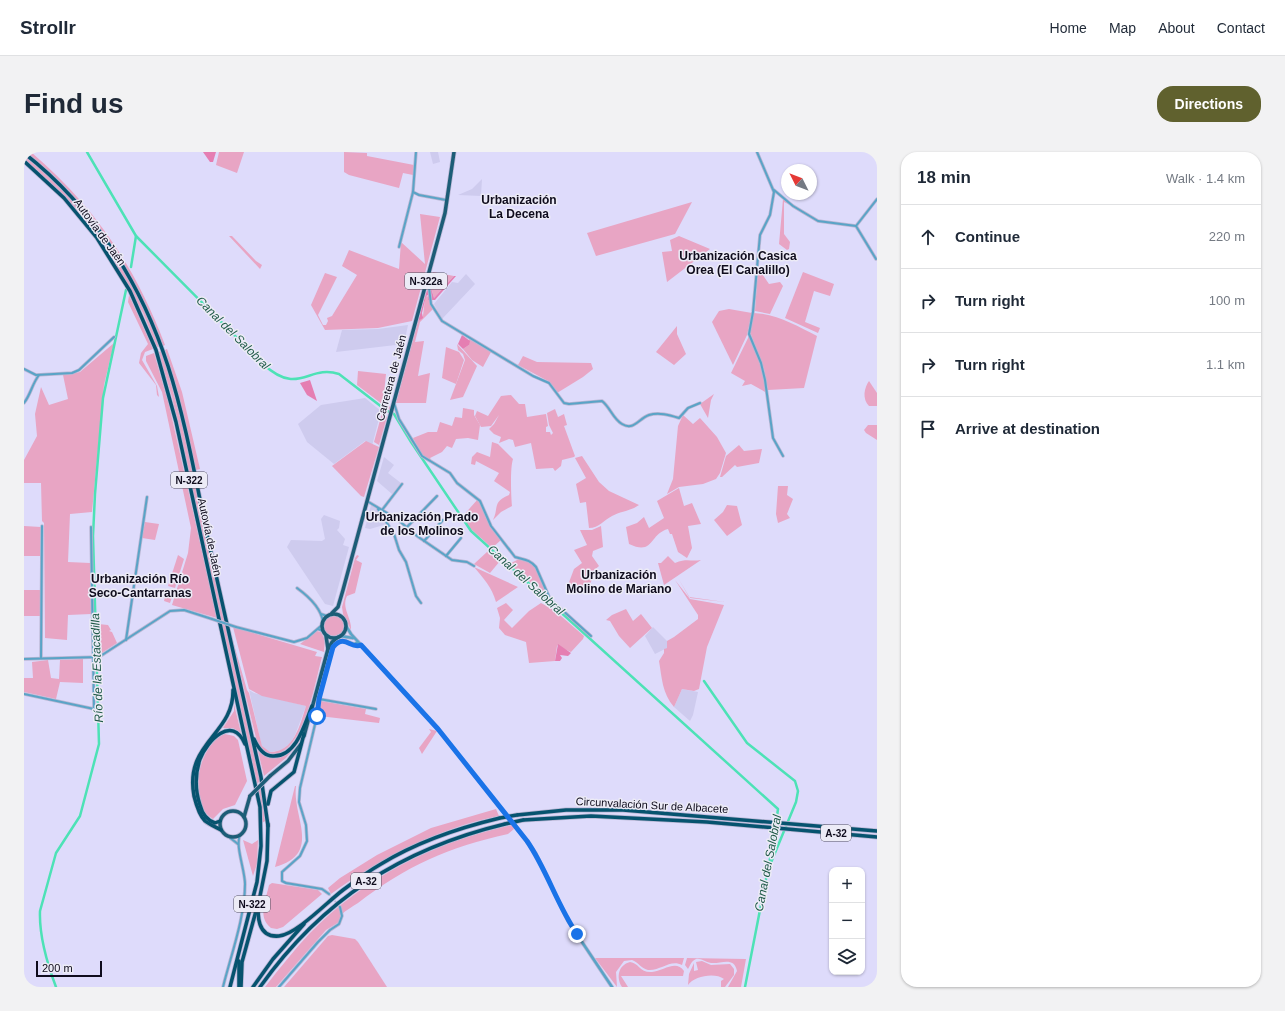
<!DOCTYPE html>
<html lang="en">
<head>
<meta charset="utf-8">
<style>
	body { margin:0; font-family:Helvetica,sans-serif; background:#f2f2f3; color:#1f2937 }
	.controls { position:absolute; right:12px; bottom:12px; display:grid; overflow:hidden; border-radius:8px; box-shadow:0 1px 3px #0004 }
	.controls button { width:36px; height:36px; display:grid; place-items:center; padding:0; border:0; border-bottom:1px solid #e0e1e3; background:#fff; color:#1f2937; font:20px sans-serif }
	.compass { position:absolute; left:757px; top:12px; width:36px; height:36px; border-radius:50%; background:#fff; box-shadow:0 1px 3px #0004; rotate:312deg }
	.scale { position:absolute; left:12px; bottom:10px; width:66px; box-sizing:border-box; padding-left:4px; border:2px solid #0f0c1d; border-top:0; font-size:11px; line-height:14px; white-space:nowrap; color:#0f0c1d; -webkit-text-stroke:3px #ecebf6; paint-order:stroke }
	.stop { position:absolute; width:12px; height:12px; margin:-9px; border:3px solid #1a73e8; border-radius:50%; background:#fff }
	.stop.end { background:#1a73e8; border-color:#fff; box-shadow:0 1px 4px #0008 }
	.list { margin:0; padding:0; list-style:none }
	h2 { display:flex; justify-content:space-between; align-items:center; height:52px; margin:0; padding:0 16px; font-size:17px }
	h2 small { font-size:13px; font-weight:400; color:#747a83 }
	.list li { display:grid; grid-template-columns:26px 1fr auto; gap:12px; align-items:center; box-sizing:border-box; height:64px; padding:0 16px; border-top:1px solid #e0e1e3 }
	.list b { display:block; font-size:15px; white-space:nowrap }
	.list em { font-size:13px; font-style:normal; color:#747a83 }
	.icon { flex:none; width:22px; height:22px; fill:none; stroke:currentColor; stroke-width:2; stroke-linecap:round; stroke-linejoin:round }
	.map { position:relative; flex:none; width:853px; height:835px; overflow:hidden; border-radius:16px }
	header { display:flex; align-items:center; gap:24px; box-sizing:border-box; height:56px; padding:0 20px; background:#fff; border-bottom:1px solid #e0e1e3 }
	header strong { font-size:19px }
	nav { display:flex; gap:22px; margin-inline-start:auto; font-size:14px }
	.intro { display:flex; align-items:center; justify-content:space-between; box-sizing:border-box; height:96px; padding:0 24px }
	h1 { margin:0; font-size:28px }
	.button { padding:10px 18px; border-radius:16px; background:#60612e; color:#fff; font-size:14px; font-weight:700 }
	main { display:flex; gap:24px; padding:0 24px }
	aside { flex:1; background:#fff; border-radius:16px; box-shadow:0 1px 3px #0004 }
	.map>svg:first-child { display:block }
</style>
</head>
<body>
<header>
<strong>Strollr</strong>
<nav><a>Home</a><a>Map</a><a>About</a><a>Contact</a></nav>
</header>
<div class="intro"><h1>Find us</h1><a class="button">Directions</a></div>
<main>
<div class="map">
<svg width="853" height="835" viewBox="0 0 853 835">
	<rect width="100%" height="100%" fill="#dedbfb"/>
	<g fill="#cecbee">
		<path d="M406 0H414L416 10 409 12Z"/>
		<path d="M458 27 457 44 434 43 448 37Z"/>
		<path d="M442 122 451 132 418 167 410 152 428 130 434 131Z"/>
		<path d="M384 173 380 192 312 200 318 178 354 177Z"/>
		<path d="M341 246 357 259 348 294 341 289 310 312 283 290 274 272 297 253Z"/>
		<path d="M360 305 370 313 364 321 377 331 368 342 353 329Z"/>
		<path d="M347 353 353 357 363 372 346 377 341 376Z"/>
		<path d="M300 363 316 369 315 376 313 378 321 387 319 393 325 395 309 454 301 452 263 395 267 388 298 389 301 387 297 367Z"/>
		<path d="M629 475 643 489V496L631 502 621 484Z"/>
		<path d="M658 537 674 540 669 563 666 569 650 555Z"/>
		<path d="M225 538 230 541 282 554 271 583 267 590 258 598 246 600 238 595Z"/>
	</g>
	<g fill="#e8a5c4">
		<path d="M2 0H7C71 55 111 114 141 193L139 194C110 118 66 52 2 0Z"/>
		<path d="M195 0H220L213 21 192 13Z"/>
		<path d="M320 0 343 1V4L390 13 389 23 379 21 375 36 325 23 320 20Z"/>
		<path d="M0 3C31 29 59 58 83 92V95L44 48 0 8Z"/>
		<path d="M759 47 766 53 760 50V82L766 90 765 97 763 98 755 92Z"/>
		<path d="M668 50 651 82 572 104 563 81Z"/>
		<path d="M396 62 416 65 388 169 354 176 301 178 287 153 301 121 313 125 294 163 299 173H302L304 169 303 166 308 164 333 123 318 114 325 98 375 117 377 90 401 112Z"/>
		<path d="M205 84H208L232 109 238 113 236 117Z"/>
		<path d="M655 84 686 97 643 130 638 100 648 99 646 88Z"/>
		<path d="M91 107 94 109 116 147 136 194 133 195 119 161 91 111Z"/>
		<path d="M734 116 745 132 756 130 759 134 746 162 731 159Z"/>
		<path d="M409 120 430 124 410 146 405 128Z"/>
		<path d="M779 120 810 132 806 144 790 139 781 170 796 176 794 181 761 166Z"/>
		<path d="M105 143 129 197 121 200 118 208 133 234 135 245 133 243 132 233 115 211 117 201 124 192 104 150Z"/>
		<path d="M403 143 409 157 396 170 391 190 400 189 394 224 406 221 402 251H372L394 169 399 164 401 146Z"/>
		<path d="M705 157 728 161 723 183 709 213 688 170 695 159Z"/>
		<path d="M730 161C753 162 773 174 793 184L780 236 744 238 740 217 726 180Z"/>
		<path d="M653 174V182L662 202 650 213 632 200Z"/>
		<path d="M725 184 738 216 743 241 727 232 718 234 721 229 707 221Z"/>
		<path d="M445 187 467 200 459 215 448 208 439 197 445 193Z"/>
		<path d="M90 191 80 233 68 360 46 362 44 410 66 411 67 462 44 463 43 488 21 486 20 371 18 369 17 331H0V308L13 284 11 262 17 235 25 253 44 247 39 223 56 220Z"/>
		<path d="M433 192 453 214 439 245 426 248 441 208 439 202 434 198Z"/>
		<path d="M422 195 435 200 440 208 432 232 418 226Z"/>
		<path d="M143 197 158 240 176 317 172 318 154 241 141 198Z"/>
		<path d="M138 199 158 272 201 469 197 468 148 245 134 200Z"/>
		<path d="M130 201 145 253 193 466 148 453 164 401 167 376 138 240 122 209V204Z"/>
		<path d="M499 204 513 210 567 211 569 217 559 225 533 241 524 229 494 213Z"/>
		<path d="M334 219 362 222 359 251 366 255V258L333 233Z"/>
		<path d="M845 229 853 241V254H845C838 247 840 236 845 229Z"/>
		<path d="M690 242 687 248 684 266 676 252Z"/>
		<path d="M487 243 495 252H501L503 265 522 262 524 274 522 275V280H526L527 283 529 281 525 273 523 261 531 257 534 265 540 262 543 273 540 274 551 304 550 305 538 308 537 314 531 319 529 316 512 317 507 291 491 295 489 288 485 287 475 291 477 285 470 282 465 277 470 272 475 263 467 274 457 275 451 264 453 259 464 264 477 244Z"/>
		<path d="M439 256 450 258V263L456 273 454 288 444 286 432 287 428 296 423 294 418 300 406 306 408 309 399 304 389 286 404 280H413L416 270 428 274 431 265 438 266Z"/>
		<path d="M358 261 363 265 355 293 350 290Z"/>
		<path d="M659 263 669 272 676 266 693 285 702 301 696 321 692 327 679 332 655 335 643 342 649 327 654 274Z"/>
		<path d="M853 273V288L842 281 840 278 844 273Z"/>
		<path d="M342 289 355 295 340 345 337 344 308 314Z"/>
		<path d="M468 290 474 292 489 307C486 316 487 344 488 354L477 360 469 368C475 356 468 350 485 343L486 340 470 329 475 321 452 309 451 313 447 312 448 305 453 300 466 305Z"/>
		<path d="M715 293 720 299 738 297 735 311 713 315 711 313 698 325H696L702 304Z"/>
		<path d="M558 304 575 330 585 339 615 353C607 359 597 359 588 364 580 368 575 376 565 376L562 350 556 351 552 332 562 326 551 306Z"/>
		<path d="M754 334H764L763 343 769 347 763 362 766 366 754 371 752 362Z"/>
		<path d="M655 336 660 354 668 351 677 372 664 374 668 396 663 406 654 400 648 382H646L644 377C625 382 630 404 605 392L602 375 613 371 620 365 625 376 640 366 633 349Z"/>
		<path d="M454 347 459 355 462 366 477 388 468 396 447 377 438 365Z"/>
		<path d="M703 353 713 354 718 373 703 384 690 368 699 360Z"/>
		<path d="M121 370 135 372 131 388 118 386Z"/>
		<path d="M0 374 17 375 16 404H0Z"/>
		<path d="M577 374 579 395 569 399 568 404 575 414 567 421 570 424 561 441 544 433 550 417 558 411 550 398 563 393 556 378H568Z"/>
		<path d="M464 399 476 409 466 421 450 412Z"/>
		<path d="M154 403 160 407 151 436 144 434Z"/>
		<path d="M333 403 335 404 332 408 338 411 331 441 323 444C317 456 328 466 327 478L319 462 318 455 331 406Z"/>
		<path d="M644 404 651 411C664 406 666 410 677 408L640 433 634 411H637Z"/>
		<path d="M495 407C500 408 508 409 512 415 513 417 522 441 522 444L485 412Z"/>
		<path d="M450 415 494 435 472 450C468 435 459 426 450 415Z"/>
		<path d="M654 426 665 445 701 450 666 446Z"/>
		<path d="M651 428 666 447 700 453 683 495 675 537 670 539 658 537 650 555C638 541 638 526 635 509L640 501V497L643 496V489L650 485 674 467V463Z"/>
		<path d="M143 437 150 439 146 451 140 449Z"/>
		<path d="M0 438H17L16 464H0Z"/>
		<path d="M482 451 489 458 480 468 488 476 505 459 517 451 530 458 560 484 559 487 547 500 538 496 534 493 533 494 531 509 505 511 502 490 481 483 475 476 476 466 473 456Z"/>
		<path d="M602 457 609 469 617 462 628 476 606 496 595 484 586 469 582 468 588 463Z"/>
		<circle cx="310" cy="474" r="11"/>
		<path d="M74 472 84 473 87 478 85 479 88 480 93 491 76 502Z"/>
		<path d="M198 472 202 474 236 629 233 632Z"/>
		<path d="M205 475 223 538 225 541 238 594 246 600C270 600 276 573 282 554L238 544 225 537 209 475 293 500 291 504 298 505C291 530 281 596 252 602 243 604 237 597 233 590Z"/>
		<path d="M293 479 297 480 301 488 300 500 276 492Z"/>
		<path d="M59 507V531L36 530 32 547 0 540V526H9L8 510 24 508 27 526 35 527 36 508Z"/>
		<path d="M297 549 342 557 341 562 356 566 355 571 295 564Z"/>
		<path d="M210 552 217 581 209 576H199L210 559Z"/>
		<path d="M405 577 413 579 398 602 395 596 407 580Z"/>
		<path d="M201 582 210 584 214 588 223 629 211 653 199 657 189 667C162 652 174 592 201 582Z"/>
		<path d="M271 595 262 606 240 624 234 599C248 610 259 608 271 595Z"/>
		<path d="M271 634H272C268 665 299 702 251 715Z"/>
		<path d="M237 635 241 669 238 671 234 637Z"/>
		<path d="M472 657 475 664C414 676 357 706 307 742L304 736 316 726 353 703 407 676Z"/>
		<path d="M488 673 490 677 484 682C425 695 382 714 334 751 328 755 322 758 317 763L315 770 302 778 252 835H241C255 817 270 798 286 781 340 725 413 689 488 673Z"/>
		<path d="M219 688 228 692 234 688 233 712 229 724Z"/>
		<path d="M248 731 294 738 298 742 259 775 253 777 247 776C233 765 242 748 245 733Z"/>
		<path d="M308 783 331 787 334 790 363 835H260L304 784Z"/>
		<path d="M571 806H660L658 813C646 807 637 819 624 818 618 817 614 810 608 808L600 809 592 820 593 835Z"/>
		<path d="M663 806 722 807 717 835H704L713 819C710 804 697 812 687 811 681 810 677 806 672 807 667 809 666 814 664 817L661 813Z"/>
		<path d="M678 809 687 813 706 812 710 817V823L701 835H697V829L700 827C691 820 670 824 664 833L665 822 670 811V819L674 818 672 810Z"/>
		<path d="M606 810C615 811 616 821 628 820 639 819 652 807 660 819L659 824H597L604 835H598C592 826 594 813 606 810Z"/>
	</g>
	<g fill="#e57eb2">
		<path d="M179 0H192L189 10H186Z"/>
		<path d="M430 124H432L411 148H408L405 129 410 146Z"/>
		<path d="M403 138 405 139 406 148H404V143L402 144 398 161 399 166 394 169Z"/>
		<path d="M438 183 446 189 445 193 439 197 434 192Z"/>
		<path d="M286 228 293 249 283 243 276 231Z"/>
		<path d="M534 492 547 501 544 504 536 503 538 506 536 509H531Z"/>
	</g>
	<g fill="none" stroke-linecap="round" stroke-linejoin="round">
		<g stroke="#4de2b6" stroke-width="2.5">
			<path d="M63 0 112 84 239 212C275 245 284 212 315 222L363 259 370 262 387 290 447 379 754 657 750 686 721 835"/>
			<path d="M107 115 112 84"/>
			<path d="M680 529 723 591 771 629 774 639 772 650 746 713"/>
			<path d="M32 835C23 811 15 785 16 759L32 701 56 664 75 592 69 384 71 342 79 246 102 138"/>
		</g>
		<path stroke="#bfbcda" stroke-width="2" stroke-dasharray="2 1" stroke-linecap="butt" d="M305 742 316 755"/>
		<g stroke="#b9b6d3" stroke-width="3.5">
			<g id="minor">
				<path d="M392 0 389 40 395 43 422 48"/>
				<path d="M733 0 750 40 746 63 736 83 729 160 725 182 737 211 741 228 749 286 759 304"/>
				<path d="M750 38 769 54 794 69 832 74 852 107"/>
				<path d="M832 74 853 47"/>
				<path d="M375 95 389 40"/>
				<path d="M404 127 407 152 418 169 509 224 525 231 540 251 545 252 578 249C586 255 589 267 598 272 610 279 614 267 625 263 635 260 645 263 655 266L664 256 676 251"/>
				<path d="M0 217 12 223 48 221 55 218 90 185"/>
				<path d="M0 251C7 242 8 232 15 223"/>
				<path d="M370 251 375 267 398 304 426 321 433 331 456 349 467 374 491 405C500 408 505 407 512 415L526 447 567 484"/>
				<path d="M343 349 373 367 393 384 428 408 443 410 450 414"/>
				<path d="M354 357 370 382 375 398 382 410 392 444 397 451"/>
				<path d="M358 358 378 332"/>
				<path d="M383 375 413 344"/>
				<path d="M400 389 419 368"/>
				<path d="M422 404 437 386"/>
				<path d="M273 436C284 444 297 455 299 470"/>
				<path d="M297 462 303 464"/>
				<path d="M212 475 270 490 283 486 298 473"/>
				<path d="M294 477 299 479"/>
				<path d="M102 488 123 345"/>
				<path d="M327 492 332 494 337 493"/>
				<path d="M17 506 18 374"/>
				<path d="M0 507 75 505 146 459 160 458 188 467"/>
				<path d="M0 542 70 557 67 375"/>
				<path d="M295 547 352 557"/>
				<path d="M205 685 214 692"/>
				<path d="M305 742 298 737 262 731 258 729V720L276 704 283 689 282 673 275 650 276 636 293 564 295 547 308 498 315 489H322L330 492 334 490"/>
				<path d="M199 835C207 803 221 765 221 732 221 718 211 694 216 683"/>
				<path d="M255 835 294 790 306 778 315 772 318 764 316 755"/>
			</g>
		</g>
		<g stroke="#b9b6d3" stroke-width="4">
			<g id="tertiary">
				<path d="M322 474 327 482 414 577 503 689 512 702 544 769 588 835"/>
				<path d="M316 484 329 486"/>
			</g>
		</g>
		<g stroke="#b9b6d3" stroke-width="5">
			<g id="trunk">
				<path d="M308 461 314 455 319 438 421 61 430 0"/>
				<circle cx="310" cy="474" r="12"/>
				<path d="M302 484 304 497"/>
				<path d="M288 556 304 497 308 490 314 485"/>
				<path d="M280 584 284 569"/>
				<path d="M246 624 264 609 277 592"/>
				<circle cx="209" cy="672" r="13"/>
				<path d="M220 665 226 644"/>
			</g>
		</g>
		<g stroke="#b9b6d3" stroke-width="5">
			<g id="motorway">
				<path d="M0 1C69 55 117 131 144 214 162 270 172 330 184 387 202 467 220 546 237 625L244 674"/>
				<path d="M0 9 40 46 73 86 106 139 132 198 152 270 236 655 237 694 233 730 206 835"/>
				<path d="M230 587C234 596 240 605 250 604 273 604 281 571 288 554"/>
				<path d="M244 652 247 639 270 620 280 582"/>
				<path d="M493 663 542 658H599L853 679"/>
				<path d="M499 668 567 664 683 670 853 685"/>
				<path d="M196 669 191 671C182 668 178 661 176 653 171 638 171 622 176 607 183 589 208 562 221 592"/>
				<path d="M197 678C192 675 186 673 181 669 175 663 172 652 170 644 160 590 210 583 209 538"/>
				<path d="M235 748C233 763 233 786 255 784 273 782 303 750 319 738 331 729 343 720 357 712 393 690 434 676 476 666"/>
				<path d="M235 749 243 709 244 672"/>
				<path d="M215 835V809"/>
				<path d="M217 835 218 810 232 759"/>
				<path d="M229 835 249 807 280 772"/>
				<path d="M236 835C298 748 377 697 481 672"/>
			</g>
		</g>
		<use href="#minor" stroke="#59a4c7" stroke-width="2"/>
		<use href="#tertiary" stroke="#59a4c7" stroke-width="2.5"/>
		<use href="#trunk" stroke="#1c5d77" stroke-width="3.5"/>
		<use href="#motorway" stroke="#06536f" stroke-width="3.5"/>
		<g stroke="#b9b6d3" stroke-width="3.5" stroke-linecap="butt">
			<path id="minor-bridge" d="M188 467 212 475"/>
		</g>
		<g stroke="#b9b6d3" stroke-width="5" stroke-linecap="butt">
			<path id="trunk-bridge" d="M226 644 246 624"/>
		</g>
		<g stroke="#b9b6d3" stroke-width="5" stroke-linecap="butt">
			<g id="motorway-bridge">
				<path d="M476 666 493 663"/>
				<path d="M481 672 499 668"/>
			</g>
		</g>
		<use href="#minor-bridge" stroke="#59a4c7" stroke-width="2"/>
		<use href="#trunk-bridge" stroke="#1c5d77" stroke-width="3.5"/>
		<use href="#motorway-bridge" stroke="#06536f" stroke-width="3.5"/>
	</g>
	<g fill="none" stroke-linecap="round" stroke-linejoin="round">
		<path stroke="#1a73e8" stroke-width="5" d="M293 564 295 547 309 495C322 481 326 498 337 493L414 577 503 689C523 718 533 753 553 782"/>
	</g>
	<g text-anchor="middle" dominant-baseline="central" stroke-width="3" stroke-linejoin="round" paint-order="stroke">
		<g fill="#ecebf6" stroke="#514f5e" stroke-width="1">
			<rect x="381" y="121" width="42" height="16" rx="3"/>
			<rect x="147" y="320" width="36" height="16" rx="3"/>
			<rect x="797" y="673" width="30" height="16" rx="3"/>
			<rect x="327" y="721" width="30" height="16" rx="3"/>
			<rect x="210" y="744" width="36" height="16" rx="3"/>
		</g>
		<g font-size="10" font-weight="bold" fill="#0f0c1d">
			<text x="402" y="129">N-322a</text>
			<text x="165" y="328">N-322</text>
			<text x="812" y="681">A-32</text>
			<text x="342" y="729">A-32</text>
			<text x="228" y="752">N-322</text>
		</g>
		<g font-size="11" fill="#0f0c1d" stroke="#ecebf6">
			<text transform="translate(76 80) rotate(54)">Autovía de Jaén</text>
			<text transform="translate(367 226) rotate(-75)">Carretera de Jaén</text>
			<text transform="translate(186 385) rotate(78)">Autovía de Jaén</text>
			<text transform="translate(628 653) rotate(3)">Circunvalación Sur de Albacete</text>
		</g>
		<g font-size="12" font-weight="bold" fill="#0f0c1d" stroke="#ecebf6">
			<text x="495" y="48">Urbanización<tspan x="495" dy="14">La Decena</tspan></text>
			<text x="714" y="104">Urbanización Casica<tspan x="714" dy="14">Orea (El Canalillo)</tspan></text>
			<text x="398" y="365">Urbanización Prado<tspan x="398" dy="14">de los Molinos</tspan></text>
			<text x="595" y="423">Urbanización<tspan x="595" dy="14">Molino de Mariano</tspan></text>
			<text x="116" y="427">Urbanización Río<tspan x="116" dy="14">Seco-Cantarranas</tspan></text>
		</g>
		<g font-size="12" font-style="italic" fill="#1f5a48" stroke="#ecebf6">
			<text transform="translate(209 181) rotate(45)">Canal del Salobral</text>
			<text transform="translate(502 428) rotate(42)">Canal del Salobral</text>
			<text transform="translate(73 516) rotate(-92)">Río de la Estacadilla</text>
			<text transform="translate(744 711) rotate(-79)">Canal del Salobral</text>
		</g>
	</g>
</svg>
<div class="controls">
<button>+</button>
<button>−</button>
<button><svg class="icon" aria-label="layers" viewBox="0 0 24 24"><path d="M12 4l9 5-9 5-9-5zM3 14l9 5 9-5"/></svg></button>
</div>
<svg class="compass" viewBox="-18 -18 36 36"><path d="M0-13l5 13h-10z" fill="#e53935"/><path d="M0 13l5-13h-10z" fill="#747a83"/></svg>
<div class="scale">200 m</div>
<div class="stop" style="left:293px;top:564px"></div>
<div class="stop end" style="left:553px;top:782px"></div>
</div>
<aside>
<h2>18 min<small>Walk · 1.4 km</small></h2>
<ul class="list">
<li><svg class="icon" aria-label="ahead" viewBox="0 0 24 24"><path d="M12 20V5M6 11l6-6 6 6"/></svg><div><b>Continue</b></div><em>220 m</em></li>
<li><svg class="icon" aria-label="right" viewBox="0 0 24 24"><path d="M7 20v-9h11M14 6l5 5-5 5"/></svg><div><b>Turn right</b></div><em>100 m</em></li>
<li><svg class="icon" aria-label="right" viewBox="0 0 24 24"><path d="M7 20v-9h11M14 6l5 5-5 5"/></svg><div><b>Turn right</b></div><em>1.1 km</em></li>
<li><svg class="icon" aria-label="arrive" viewBox="0 0 24 24"><path d="M6 21V4h12l-3 4 3 4H6"/></svg><div><b>Arrive at destination</b></div></li>
</ul>
</aside>
</main>
</body>
</html>
